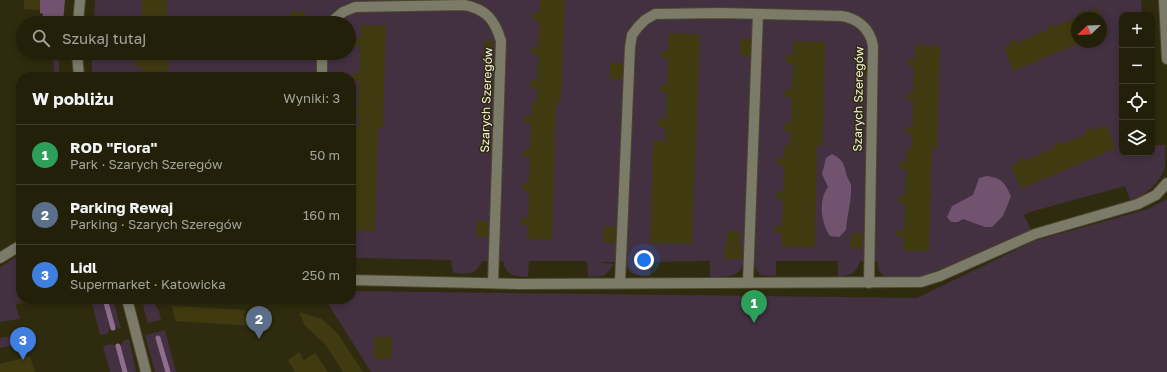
<!DOCTYPE html>
<html lang="pl">
<head>
<meta charset="utf-8">
<style>
	body { margin:0; font-family:"Golos Text",sans-serif; background:#2f2d18; color:#f1f3f6 }
	.controls { position:absolute; right:12px; top:12px; display:grid; overflow:hidden; border-radius:8px; box-shadow:0 2px 6px #0003 }
	.controls button { width:36px; height:36px; display:grid; place-items:center; padding:0; border:0; border-bottom:1px solid #403e2b; background:#23200a; color:#f1f3f6; font:20px sans-serif }
	.compass { position:absolute; left:1071px; top:12px; width:36px; height:36px; border-radius:50%; background:#23200a; box-shadow:0 2px 6px #0003; rotate:247deg }
	.you { position:absolute; left:644px; top:260px; width:14px; height:14px; margin:-10px; border:3px solid #fff; border-radius:50%; background:#1a73e8; box-shadow:0 0 0 6px #1a73e833 }
	.badge { display:grid; place-items:center; width:26px; height:26px; border-radius:50%; background:#f489ef; color:#fff; font-size:13px; font-weight:700 }
	.pin { position:absolute; translate:-50% -33px; filter:drop-shadow(0 1px 2px #0008) }
	.pin::after { content:''; position:absolute; top:21px; width:14px; height:12px; background:inherit; clip-path:polygon(0 0,100% 0,50% 100%) }
	.list { margin:0; padding:0; list-style:none }
	h2 { display:flex; justify-content:space-between; align-items:center; height:52px; margin:0; padding:0 16px; font-size:17px }
	h2 small { font-size:13px; font-weight:400; color:#a3a39c }
	.list li { display:grid; grid-template-columns:26px 1fr auto; gap:12px; align-items:center; box-sizing:border-box; height:60px; padding:0 16px; border-top:1px solid #403e2b }
	.list b { display:block; font-size:15px; white-space:nowrap }
	.list p { margin:0; font-size:13px; white-space:nowrap; color:#a3a39c }
	.list em { font-size:13px; font-style:normal; color:#a3a39c }
	.icon { flex:none; width:22px; height:22px; fill:none; stroke:currentColor; stroke-width:2; stroke-linecap:round; stroke-linejoin:round }
	.map { position:relative; flex:none; width:1167px; height:372px; overflow:hidden }
	.search { position:absolute; background:#23200a; box-shadow:0 2px 6px #0003; left:16px; top:16px; width:340px; height:44px; display:flex; align-items:center; gap:10px; box-sizing:border-box; padding:0 14px; border-radius:22px; color:#a3a39c; font-size:15px }
	.panel { position:absolute; background:#23200a; box-shadow:0 2px 6px #0003; left:16px; top:72px; width:340px; height:232px; border-radius:16px }
	.map>svg:first-child { display:block }
</style>
</head>
<body>
<div class="map">
<svg width="1167" height="372" viewBox="0 0 1167 372">
	<rect width="100%" height="100%" fill="#2f2b0e"/>
	<g fill="#433041" fill-rule="evenodd">
		<path d="M95 0H1141L1142 15H1122V153H1152V145H1166C1165 152 1166 160 1165 167 1160 184 1145 194 1131 202L1125 186 1030 212 1024 215 1031 230 923 277H885L879 271 877 261H860C857 274 850 275 838 277V261H776V276L760 275 756 269 754 261H743C742 279 722 277 710 277V261L651 262 650 276C638 275 628 277 626 262H595L614 264C605 278 603 276 588 277L587 261H529L528 277C513 276 507 277 503 261H482C476 276 467 274 453 273L451 260 356 258 353 270 351 271V77H92V53H349V23H94ZM1077 18H1101V42H1077Z"/>
		<path d="M41 53H59V77H54L53 54H42Z"/>
		<path d="M1167 199V372H371L325 299H351V291L917 298 1034 241 1148 209Z"/>
		<path d="M21 254V299H28L15 303 20 319 0 322V267Z"/>
		<path d="M91 299H104L111 326 107 334 100 335Z"/>
		<path d="M107 299H113L121 329 114 326Z"/>
		<path d="M146 299H151L159 311 161 320 148 323 143 306Z"/>
		<path d="M165 330 176 372H155L145 335Z"/>
		<path d="M23 335 24 337 13 345 0 348V338Z"/>
		<path d="M129 339 136 372H126L120 347 124 340Z"/>
		<path d="M110 344 117 346 124 372H110L103 346Z"/>
	</g>
	<g fill="#71526f">
		<path d="M40 0H65L63 23H43V14L40 13Z"/>
		<path d="M832 154C842 159 844 163 846 173 847 178 850 181 851 185 852 200 847 215 846 230L839 237 830 236C821 223 818 200 828 187L822 174 826 158Z"/>
		<path d="M987 176C1002 178 1005 183 1011 196L1003 216 992 227H985L963 219 958 222H951L947 217 952 206 973 195 979 178Z"/>
	</g>
	<g fill="none" stroke-linecap="round" stroke-linejoin="round">
		<g stroke="#8e6e8c" stroke-width="5">
			<path d="M105 299 113 328"/>
			<path d="M158 338 168 372"/>
			<path d="M118 346 125 372"/>
		</g>
	</g>
	<g fill="#403a11">
		<path d="M24 0H40V10L24 9Z"/>
		<path d="M142 0H167L166 23H142Z"/>
		<path d="M540 0H565L561 103H556L552 240 527 239 528 225H521V217L528 218 529 191H522V183H529L530 157H523V149L530 150 531 123H524V116H531L532 102H537V88H530V81L537 80 538 54H531V47H538L539 20H532V13H539Z"/>
		<path d="M1098 8 1108 31 1101 34V18H1077V42H1082L1013 71 1004 48 1011 45 1009 42 1015 39 1017 43 1048 29 1047 26 1053 24 1054 27 1079 16 1078 13 1084 10 1086 13Z"/>
		<path d="M291 11H305L304 23H290Z"/>
		<path d="M1132 12V15H1122V13Z"/>
		<path d="M361 25H386L383 128H378L375 231 351 230V175L353 149 351 148V142H353V128H358V114H351V107H358L359 80H352L353 73H359L360 46H353V39H360Z"/>
		<path d="M669 33 700 34 692 244 650 243 653 140 665 141V127H658V119H666V92H660V85H667L668 59 661 58V51H668Z"/>
		<rect x="740" y="39" width="11" height="17"/>
		<path d="M484 41H493L492 55H483Z"/>
		<path d="M793 41 825 42 823 146 817 145 815 247H781L782 233H775V225L782 226 783 199H776V191L783 192 784 165H777V157L784 158 785 144 790 145V131H783L784 123H791V97H785V89L792 90 793 63H786V55L793 56Z"/>
		<path d="M915 45 940 46 937 149H932L929 251H903L904 237 896 236 897 229 904 230 905 203 898 202V195L905 196 906 169H899V162H906L907 148H912V134H905L906 127H913V100H906L907 93H913L914 66H908V59H915Z"/>
		<path d="M142 53H166V55H169V68H166V77H142V67H135V59H142Z"/>
		<path d="M610 62 623 63 622 79H610Z"/>
		<path d="M857 62 868 63 867 77 856 76Z"/>
		<path d="M1106 125 1116 148 1021 189 1011 166 1018 163 1017 160 1023 157 1024 161 1055 147 1054 144 1060 141 1062 144 1087 134 1085 130 1091 128 1093 131Z"/>
		<path d="M477 220 488 221V237H476Z"/>
		<path d="M604 226H616L615 243 603 242Z"/>
		<path d="M727 231 740 232V246L726 245Z"/>
		<path d="M851 233H863L862 249 850 248Z"/>
		<rect x="724" y="246" width="18" height="13"/>
		<path d="M28 299H37L26 304 25 302 16 305 15 303Z"/>
		<path d="M172 306 245 310 244 317 254 318 253 326 175 321Z"/>
		<path d="M256 311H271L270 329H254Z"/>
		<path d="M299 312 322 319 338 334 363 372H343L325 344 305 326Z"/>
		<path d="M374 337H392V358L374 359Z"/>
		<path d="M299 352 304 360 315 353 328 372H295L288 360Z"/>
		<path d="M30 356 35 372H0V364Z"/>
	</g>
	<g fill="none" stroke-linecap="round" stroke-linejoin="round">
		<g stroke="#4b472c" stroke-width="12">
			<g id="minor">
				<path d="M1164 0 1167 59"/>
				<path d="M78 23 80 0"/>
				<path d="M330 23 343 12 355 7 464 5C486 9 495 20 501 41L493 283"/>
				<path d="M77 53 79 77"/>
				<path d="M322 77V53"/>
				<path d="M0 258 21 245"/>
				<path d="M351 280 519 284 921 282 940 276 1035 234 1138 204 1156 195 1167 183"/>
				<path d="M620 282 630 47 632 35 638 27 645 20 655 14 720 13 841 16C857 18 870 28 873 46L869 283"/>
				<path d="M748 282 758 14"/>
				<path d="M127 299 146 372"/>
			</g>
		</g>
		<use href="#minor" stroke="#7c7a68" stroke-width="10"/>
	</g>
	<g text-anchor="middle" dominant-baseline="central" stroke-width="3" stroke-linejoin="round" paint-order="stroke">
		<g font-size="12" fill="#f4f2e1" stroke="#2f2b0e">
			<text transform="translate(858 99) rotate(-89)">Szarych Szeregów</text>
			<text transform="translate(486 100) rotate(-88)">Szarych Szeregów</text>
		</g>
	</g>
</svg>
<div class="controls">
<button>+</button>
<button>−</button>
<button><svg class="icon" aria-label="locate" viewBox="0 0 24 24"><circle cx="12" cy="12" r="6"/><path d="M12 2v4M12 18v4M2 12h4M18 12h4"/></svg></button>
<button><svg class="icon" aria-label="layers" viewBox="0 0 24 24"><path d="M12 4l9 5-9 5-9-5zM3 14l9 5 9-5"/></svg></button>
</div>
<svg class="compass" viewBox="-18 -18 36 36"><path d="M0-13l5 13h-10z" fill="#e53935"/><path d="M0 13l5-13h-10z" fill="#a3a39c"/></svg>
<div class="you"></div>
<div class="pin badge" style="left:754px;top:323px;background:#2e9e5b">1</div>
<div class="pin badge" style="left:259px;top:339px;background:#5c6f8a">2</div>
<div class="pin badge" style="left:23px;top:360px;background:#3f7fe0">3</div>
<div class="search"><svg class="icon" aria-label="search" viewBox="0 0 24 24"><circle cx="10" cy="10" r="6"/><path d="M15 15l6 6"/></svg>Szukaj tutaj</div>
<section class="panel">
<h2>W pobliżu<small>Wyniki: 3</small></h2>
<ul class="list">
<li><span class="badge" style="background:#2e9e5b">1</span><div><b>ROD &quot;Flora&quot;</b><p>Park · Szarych Szeregów</p></div><em>50 m</em></li>
<li><span class="badge" style="background:#5c6f8a">2</span><div><b>Parking Rewaj</b><p>Parking · Szarych Szeregów</p></div><em>160 m</em></li>
<li><span class="badge" style="background:#3f7fe0">3</span><div><b>Lidl</b><p>Supermarket · Katowicka</p></div><em>250 m</em></li>
</ul>
</section>
</div>
</body>
</html>
